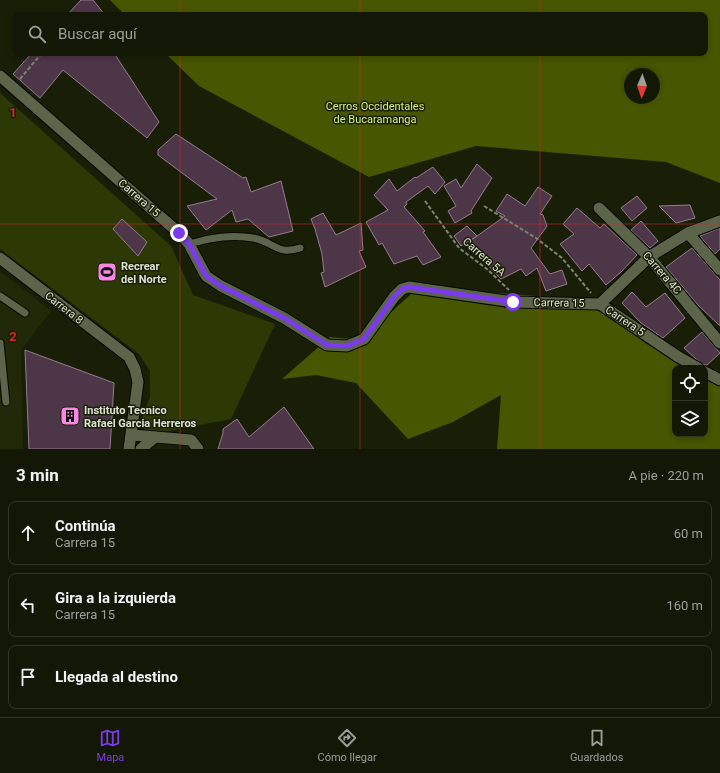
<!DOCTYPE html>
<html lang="es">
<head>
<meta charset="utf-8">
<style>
	body { margin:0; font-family:Roboto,sans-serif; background:#1c200f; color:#f1f3f6 }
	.controls { position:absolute; right:12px; bottom:12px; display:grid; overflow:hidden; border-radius:8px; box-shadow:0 2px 6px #0003 }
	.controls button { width:36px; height:36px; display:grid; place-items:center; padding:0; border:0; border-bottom:1px solid #323627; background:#131705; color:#f1f3f6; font:20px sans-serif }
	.compass { position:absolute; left:624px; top:68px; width:36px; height:36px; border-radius:50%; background:#131705; box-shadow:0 2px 6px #0003; rotate:182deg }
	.stop { position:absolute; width:12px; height:12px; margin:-9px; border:3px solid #7c3aed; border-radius:50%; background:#fff }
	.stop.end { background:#7c3aed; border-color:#fff; box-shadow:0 1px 4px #0008 }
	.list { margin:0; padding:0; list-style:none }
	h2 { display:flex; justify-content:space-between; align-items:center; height:52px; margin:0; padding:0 16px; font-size:17px }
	h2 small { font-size:13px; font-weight:400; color:#9d9f9a }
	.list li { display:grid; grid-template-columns:26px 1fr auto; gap:12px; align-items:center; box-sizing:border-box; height:64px; margin:0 8px 8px; padding:0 8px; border:1px solid #323627; border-radius:8px }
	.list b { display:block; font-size:15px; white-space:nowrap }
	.list p { margin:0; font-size:13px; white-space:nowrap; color:#9d9f9a }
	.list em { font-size:13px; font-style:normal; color:#9d9f9a }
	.icon { flex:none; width:22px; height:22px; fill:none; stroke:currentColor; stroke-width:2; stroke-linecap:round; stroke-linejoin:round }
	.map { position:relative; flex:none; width:720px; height:449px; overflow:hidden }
	.search { position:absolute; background:#131705; box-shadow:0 2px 6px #0003; left:12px; right:12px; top:12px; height:44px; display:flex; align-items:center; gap:10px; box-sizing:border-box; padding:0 14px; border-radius:8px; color:#9d9f9a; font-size:15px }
	.sheet { height:268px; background:#131705 }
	nav { display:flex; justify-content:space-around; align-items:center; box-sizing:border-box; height:56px; border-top:1px solid #323627; background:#131705; font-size:11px; color:#9d9f9a }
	nav a { display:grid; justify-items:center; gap:2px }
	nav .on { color:#7c3aed }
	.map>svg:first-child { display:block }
</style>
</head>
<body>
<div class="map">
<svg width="720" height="449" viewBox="0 0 720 449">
	<rect width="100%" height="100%" fill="#191f07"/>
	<path fill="#212908" d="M0 271 51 311 21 350 23 449H0Z"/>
	<path fill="#2d3904" d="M0 93 171 246 193 295 275 324 231 419 164 432 146 431 141 424 143 415 150 397V371L139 354 0 249Z"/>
	<g fill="#465601" fill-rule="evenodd">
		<path d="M110 0H720V183L666 162 476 146 369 177 199 86 165 53H705V15H125ZM630 74H654V98H630Z"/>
		<path d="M419 287 602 301 645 343 693 368H675V434H705V374L720 382V449H497L501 395 453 422 408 439 356 383 316 375 282 379 330 337 360 340Z"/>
	</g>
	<g fill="#4d3648" stroke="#957b8e">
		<path d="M81 0H93L105 15H67Z"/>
		<path d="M32 53H114L159 122 147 138 63 70 40 98 13 74Z"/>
		<path d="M176 134 243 178 246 177 251 192 281 181 293 231 269 237 248 219 236 222 232 210 206 230 187 206 217 199 158 155V150Z"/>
		<path d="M477 164 492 178 471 211 472 213 455 223 448 211 456 206 444 186 456 179 461 188Z"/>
		<path d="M433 167 445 182 435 194 428 186 406 202 407 204 404 207 425 231 423 232 441 257 423 265 417 256 394 264 382 243 379 245 366 222 388 210 374 195 389 179 397 191 415 177 416 178Z"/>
		<path d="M538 187 552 196 540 214 543 215 547 226 531 248 550 274 562 270 567 284 546 291 537 268 526 276 521 269 501 279 484 261 470 241 505 216 496 211 507 194 525 206Z"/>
		<path d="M637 196 647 208 632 221 621 208Z"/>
		<path d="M690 205 695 218 676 223 659 206Z"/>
		<path d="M577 208 600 228 604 224 637 255 621 272 606 285 589 264 582 271 560 244 574 234 563 224Z"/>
		<path d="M323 213 336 235 361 223 363 250 359 251 366 267 325 287 321 273 324 272 322 254 315 229 311 219Z"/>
		<path d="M122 219 147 242 138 256 113 229Z"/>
		<path d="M641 221 658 241 650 248 631 230Z"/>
		<path d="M467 226 477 236 461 246 454 236Z"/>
		<path d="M720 228V249L715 254 700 236Z"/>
		<path d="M692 248 720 280V326L698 305 666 267Z"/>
		<path d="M632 292 646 307 665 293 685 318 663 338 641 323 622 303Z"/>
		<path d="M702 332 720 353 707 365H704L695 358 684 348Z"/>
		<path d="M25 350 114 383 110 449H29Z"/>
		<path d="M284 407 314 449H218L223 433V429L237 419 249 437Z"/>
	</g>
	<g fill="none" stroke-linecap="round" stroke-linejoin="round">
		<g stroke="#050800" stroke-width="9">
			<g id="service">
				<path d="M189 244C208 238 233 234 253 238 273 241 277 256 300 248"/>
				<path d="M0 296 25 313"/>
				<path d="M0 343 6 402"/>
			</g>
		</g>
		<g stroke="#050800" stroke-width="13">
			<g id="minor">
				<path d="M0 76 179 233 189 244 206 276 221 286 284 318 327 345 347 346 364 339 394 297 402 289 409 287 513 302 600 304"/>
				<path d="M599 208 649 257 720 343"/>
				<path d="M688 233 720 270"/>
				<path d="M0 258 129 357 135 369 138 382 129 449"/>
				<path d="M600 304 649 257 688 233 720 221"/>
				<path d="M600 304 677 356 698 368"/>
				<path d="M705 372 720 380"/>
				<path d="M132 435 191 440 198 449"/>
				<path d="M141 449 155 437"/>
			</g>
		</g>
		<g stroke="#7e8370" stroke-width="2" stroke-dasharray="4 2" stroke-linecap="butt">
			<path d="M20 79 41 54"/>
			<path d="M425 201 459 248 487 269 509 290"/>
			<path d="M484 206 536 238 562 258 591 293"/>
		</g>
		<use href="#service" stroke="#5c654a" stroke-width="7"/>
		<use href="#minor" stroke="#5c654a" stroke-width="11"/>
	</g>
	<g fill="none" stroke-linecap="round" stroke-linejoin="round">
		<path stroke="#7c3aed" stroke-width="5" d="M179 233 189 244 206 276 221 286 284 318 327 345 347 346 364 339 394 297 402 289 409 287 513 302"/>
	</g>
	<path fill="none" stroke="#d62828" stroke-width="1" stroke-opacity="0.55" d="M180 0V15M360 0V15M540 0V15M180 53V449M360 53V449M540 53V449M0 224H720"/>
	<defs>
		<g id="stadium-square" transform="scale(1)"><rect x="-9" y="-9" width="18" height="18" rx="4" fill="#fc86e4" stroke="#191f07"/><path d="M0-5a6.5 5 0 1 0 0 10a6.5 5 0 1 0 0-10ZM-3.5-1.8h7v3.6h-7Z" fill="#111"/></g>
		<g id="building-square" transform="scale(1)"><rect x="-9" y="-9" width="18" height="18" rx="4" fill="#fc86e4" stroke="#191f07"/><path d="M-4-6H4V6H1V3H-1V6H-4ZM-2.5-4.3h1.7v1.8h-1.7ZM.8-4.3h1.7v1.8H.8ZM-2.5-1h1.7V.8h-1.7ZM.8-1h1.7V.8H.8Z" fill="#111"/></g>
	</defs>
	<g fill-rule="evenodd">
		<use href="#stadium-square" x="107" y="272"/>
		<use href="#building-square" x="70" y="416"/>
	</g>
	<g text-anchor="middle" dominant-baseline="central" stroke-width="3" stroke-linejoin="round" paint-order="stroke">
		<g font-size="11" fill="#d3f476" stroke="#191f07">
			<text x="375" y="106">Cerros Occidentales<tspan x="375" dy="13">de Bucaramanga</tspan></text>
		</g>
		<g font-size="11" fill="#dde2d3" stroke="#191f07">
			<text transform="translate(139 198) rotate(41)">Carrera 15</text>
			<text transform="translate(484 257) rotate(41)">Carrera 5A</text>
			<text transform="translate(662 273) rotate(49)">Carrera 4C</text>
			<text transform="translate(559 303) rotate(1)">Carrera 15</text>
			<text transform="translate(64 308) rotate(38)">Carrera 8</text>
			<text transform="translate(625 321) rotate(34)">Carrera 5</text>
		</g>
		<g font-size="11" font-weight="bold" fill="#dde2d3" stroke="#191f07" text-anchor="start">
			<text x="121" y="266">Recrear<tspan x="121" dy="13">del Norte</tspan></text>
			<text x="84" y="410">Instituto Tecnico<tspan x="84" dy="13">Rafael Garcia Herreros</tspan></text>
		</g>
	</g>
	<g font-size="13" text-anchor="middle" font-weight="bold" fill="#d62828" stroke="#191f07" stroke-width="3" stroke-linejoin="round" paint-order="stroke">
		<text x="13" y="117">1</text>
		<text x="13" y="341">2</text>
	</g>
</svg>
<div class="controls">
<button><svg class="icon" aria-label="locate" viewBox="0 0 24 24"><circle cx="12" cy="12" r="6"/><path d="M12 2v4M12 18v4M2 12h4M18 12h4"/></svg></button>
<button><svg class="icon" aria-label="layers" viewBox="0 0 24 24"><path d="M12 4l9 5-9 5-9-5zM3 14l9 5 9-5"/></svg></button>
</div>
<svg class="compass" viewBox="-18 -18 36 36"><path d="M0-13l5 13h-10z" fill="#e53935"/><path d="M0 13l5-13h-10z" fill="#9d9f9a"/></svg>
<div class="stop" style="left:513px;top:302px"></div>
<div class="stop end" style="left:179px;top:233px"></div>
<div class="search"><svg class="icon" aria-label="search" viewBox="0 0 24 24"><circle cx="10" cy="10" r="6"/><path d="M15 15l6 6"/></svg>Buscar aquí</div>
</div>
<section class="sheet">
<h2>3 min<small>A pie · 220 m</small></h2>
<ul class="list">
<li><svg class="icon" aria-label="ahead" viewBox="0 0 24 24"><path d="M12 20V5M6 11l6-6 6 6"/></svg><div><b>Continúa</b><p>Carrera 15</p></div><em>60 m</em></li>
<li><svg class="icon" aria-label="left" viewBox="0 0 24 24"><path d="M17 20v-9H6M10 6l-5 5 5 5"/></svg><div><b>Gira a la izquierda</b><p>Carrera 15</p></div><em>160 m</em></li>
<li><svg class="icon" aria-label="arrive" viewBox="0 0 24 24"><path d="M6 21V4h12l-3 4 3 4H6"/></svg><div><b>Llegada al destino</b></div></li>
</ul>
</section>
<nav>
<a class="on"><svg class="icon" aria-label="map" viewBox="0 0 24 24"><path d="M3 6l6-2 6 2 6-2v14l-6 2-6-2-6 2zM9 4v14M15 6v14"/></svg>Mapa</a>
<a><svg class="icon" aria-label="directions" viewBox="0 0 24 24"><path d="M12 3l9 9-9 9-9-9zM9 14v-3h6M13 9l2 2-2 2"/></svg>Cómo llegar</a>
<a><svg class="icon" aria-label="saved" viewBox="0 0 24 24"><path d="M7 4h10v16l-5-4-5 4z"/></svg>Guardados</a>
</nav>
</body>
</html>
